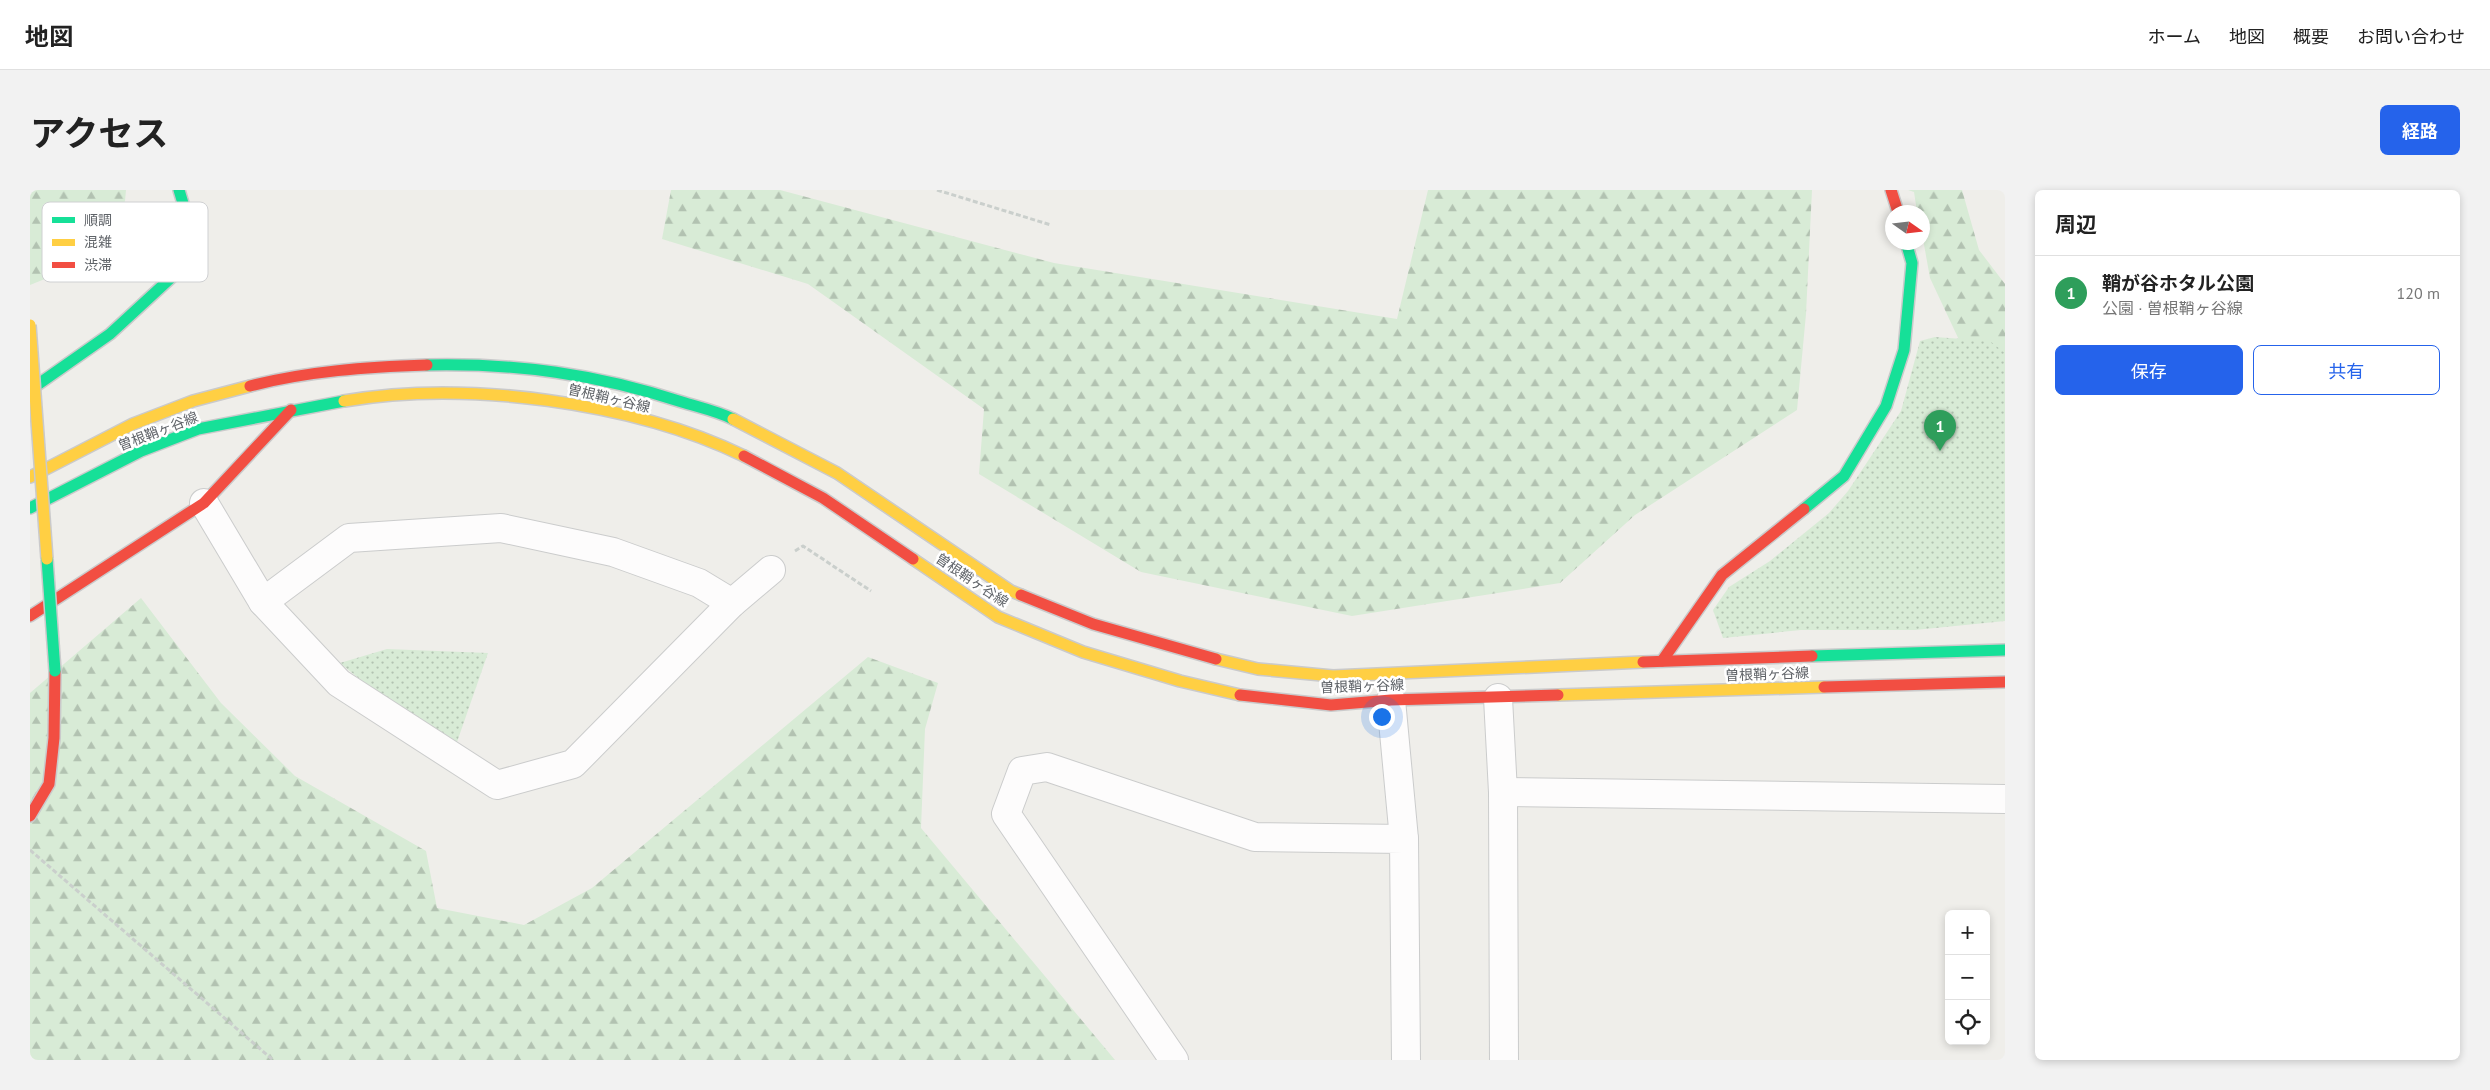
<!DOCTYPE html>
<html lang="ja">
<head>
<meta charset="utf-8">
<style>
	body { margin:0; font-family:"PT Sans","Noto Sans JP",sans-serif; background:#f2f2f2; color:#222 }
	.controls { position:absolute; right:15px; bottom:15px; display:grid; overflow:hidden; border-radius:8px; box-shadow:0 2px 8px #0003 }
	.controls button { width:45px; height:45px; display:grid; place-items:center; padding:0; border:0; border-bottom:1px solid #e0e0e0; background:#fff; color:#222; font:25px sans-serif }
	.compass { position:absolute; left:1855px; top:15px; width:45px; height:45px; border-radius:50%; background:#fff; box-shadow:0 2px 8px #0003; rotate:104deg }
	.you { position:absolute; left:1351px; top:526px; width:18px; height:18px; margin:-12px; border:4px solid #fff; border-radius:50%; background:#1a73e8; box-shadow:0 0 0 8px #1a73e833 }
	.badge { display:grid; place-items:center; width:32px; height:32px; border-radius:50%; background:#2563eb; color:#fff; font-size:16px; font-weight:700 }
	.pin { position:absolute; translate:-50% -41px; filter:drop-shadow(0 1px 2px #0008) }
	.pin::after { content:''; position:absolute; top:26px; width:18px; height:15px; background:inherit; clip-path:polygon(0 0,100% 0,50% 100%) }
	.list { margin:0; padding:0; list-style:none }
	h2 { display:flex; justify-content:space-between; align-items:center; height:65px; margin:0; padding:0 20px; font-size:21px }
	h2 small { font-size:16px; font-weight:400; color:#767676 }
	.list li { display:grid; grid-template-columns:32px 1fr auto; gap:15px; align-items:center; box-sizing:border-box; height:75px; padding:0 20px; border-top:1px solid #e0e0e0 }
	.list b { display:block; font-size:19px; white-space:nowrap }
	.list p { margin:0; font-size:16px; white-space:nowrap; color:#767676 }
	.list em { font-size:16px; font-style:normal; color:#767676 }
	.actions { display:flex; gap:10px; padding:15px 20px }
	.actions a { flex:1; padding:11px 0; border:1px solid #2563eb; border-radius:8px; text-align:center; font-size:18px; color:#2563eb }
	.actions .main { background:#2563eb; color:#fff }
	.icon { flex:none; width:28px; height:28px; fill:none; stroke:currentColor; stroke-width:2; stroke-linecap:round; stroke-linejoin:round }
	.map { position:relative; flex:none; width:1975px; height:870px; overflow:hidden; border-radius:8px }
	header { display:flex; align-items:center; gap:30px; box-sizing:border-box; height:70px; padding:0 25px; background:#fff; border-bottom:1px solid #e0e0e0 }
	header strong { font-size:24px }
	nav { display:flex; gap:28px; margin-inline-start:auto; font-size:18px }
	.intro { display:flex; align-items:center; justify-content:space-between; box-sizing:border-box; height:120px; padding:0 30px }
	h1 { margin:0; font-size:35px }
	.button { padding:12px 22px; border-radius:8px; background:#2563eb; color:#fff; font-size:18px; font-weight:700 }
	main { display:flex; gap:30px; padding:0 30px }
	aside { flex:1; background:#fff; border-radius:8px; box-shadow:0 2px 8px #0003 }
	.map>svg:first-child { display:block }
</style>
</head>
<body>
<header>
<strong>地図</strong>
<nav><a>ホーム</a><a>地図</a><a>概要</a><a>お問い合わせ</a></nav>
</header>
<div class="intro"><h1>アクセス</h1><a class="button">経路</a></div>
<main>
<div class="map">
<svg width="1975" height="870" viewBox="0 0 1975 870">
	<defs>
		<pattern id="forest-firs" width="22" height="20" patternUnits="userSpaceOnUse" patternTransform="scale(1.25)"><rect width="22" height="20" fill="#d8ebd6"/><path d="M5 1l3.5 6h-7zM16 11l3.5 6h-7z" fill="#b2c2b1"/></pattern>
		<pattern id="park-dots" width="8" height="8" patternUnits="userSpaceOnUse" patternTransform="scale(1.25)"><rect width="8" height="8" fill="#d8ebd6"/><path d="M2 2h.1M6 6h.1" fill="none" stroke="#b2c2b1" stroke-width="1.8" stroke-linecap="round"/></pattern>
	</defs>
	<rect width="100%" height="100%" fill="#efeeea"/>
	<g fill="url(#forest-firs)">
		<path d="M0 0H96L95 11 62 70 0 95Z"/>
		<path d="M641 0H750L1024 73 1367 129 1398 0H1782L1776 124 1767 220 1605 325 1530 393 1322 426 1111 382 949 284 954 219 778 94 632 49Z"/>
		<path d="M1878 0H1932L1949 60 1975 94V206L1945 184 1900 88 1893 49 1892 22H1887L1884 2Z"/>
		<path d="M111 408 191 513 265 586 396 661 407 718 494 735 562 698 838 467 908 493 895 539 891 638 1085 870H0V503Z"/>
	</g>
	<g fill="url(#park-dots)">
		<path d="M1905 147 1960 151 1975 163V431L1885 440H1771L1693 448 1683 420 1699 397 1740 371 1799 323 1818 301 1871 221 1890 151Z"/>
		<path d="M357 459 458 463 427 552 332 491 310 473Z"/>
	</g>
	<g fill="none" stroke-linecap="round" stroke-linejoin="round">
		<g stroke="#cbcccc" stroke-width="30">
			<g id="street">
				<path d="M174 313 233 412 309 493 467 595 543 574 702 413 741 380"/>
				<path d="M233 412 319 348 471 338 583 362 669 393 702 413"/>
				<path d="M1468 508 1473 602 1474 870"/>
				<path d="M1361 510 1374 649"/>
				<path d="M1473 602 1975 609"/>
				<path d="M1144 870 976 624 992 581 1017 577 1225 647 1374 649 1376 870"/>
			</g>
		</g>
		<g stroke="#cacacb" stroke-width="14">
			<g id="fast">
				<path d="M397 175C487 173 566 184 652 212 668 217 687 221 703 229"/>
				<path d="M0 200 80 144 144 85 158 30 149 0"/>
				<path d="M0 318 111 261 168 239 314 211"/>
				<path d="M1774 319 1814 286 1856 216 1874 160 1882 73 1876 52"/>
				<path d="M1782 466 1975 460"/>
			</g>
		</g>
		<g stroke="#cacacb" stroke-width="14">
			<g id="slow">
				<path d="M314 211C435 190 603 212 714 266"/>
				<path d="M703 229 807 283 981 401 991 405"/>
				<path d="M0 287 103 234 163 211 220 196"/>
				<path d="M883 369 968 427 1053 462 1150 491 1210 505"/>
				<path d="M1186 469 1228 479 1303 486 1613 472"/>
				<path d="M1528 505 1794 497"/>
			</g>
		</g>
		<g stroke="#cacacb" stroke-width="14">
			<g id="jam">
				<path d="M1861 0 1868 22"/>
				<path d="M220 196C278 181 337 177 397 175"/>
				<path d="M714 266 793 308 883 369"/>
				<path d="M991 405 1063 434 1186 469"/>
				<path d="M0 426 174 313 261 220"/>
				<path d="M1632 471 1692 385 1774 319"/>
				<path d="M1613 472 1782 466"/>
				<path d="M1794 497 1975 492"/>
				<path d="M1210 505 1301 515 1361 510 1528 505"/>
				<path d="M0 626 19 594 24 548 25 481"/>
			</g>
		</g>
		<g stroke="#cacfcc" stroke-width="3" stroke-dasharray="5 2.5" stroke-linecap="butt">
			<path d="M907 0 1021 35"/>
			<path d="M765 361 773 356 841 401"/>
			<path d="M0 660 243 870"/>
		</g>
		<use href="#street" stroke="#fdfcfc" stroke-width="28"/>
		<use href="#fast" stroke="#16e098" stroke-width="11"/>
		<use href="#slow" stroke="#ffcf43" stroke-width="11"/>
		<use href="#jam" stroke="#f24e42" stroke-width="11"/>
		<g stroke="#cacacb" stroke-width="14" stroke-linecap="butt">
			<path id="fast-bridge" d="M17 369 25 481"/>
		</g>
		<g stroke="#cacacb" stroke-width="14" stroke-linecap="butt">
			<path id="slow-bridge" d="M0 135 17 369"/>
		</g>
		<use href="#fast-bridge" stroke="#16e098" stroke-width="11"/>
		<use href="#slow-bridge" stroke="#ffcf43" stroke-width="11"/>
	</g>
	<g text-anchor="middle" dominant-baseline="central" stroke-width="5" stroke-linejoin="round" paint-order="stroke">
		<g font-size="14" fill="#5f6368" stroke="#fff">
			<text transform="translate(579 208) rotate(13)">曽根鞘ヶ谷線</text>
			<text transform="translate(128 241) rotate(-21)">曽根鞘ヶ谷線</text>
			<text transform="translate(942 390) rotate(34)">曽根鞘ヶ谷線</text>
			<text transform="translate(1737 484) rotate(-2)">曽根鞘ヶ谷線</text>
			<text transform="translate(1332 496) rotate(-2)">曽根鞘ヶ谷線</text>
		</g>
	</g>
	<rect x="12" y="12" width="166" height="80" rx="8" fill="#fff" stroke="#cfd0d2" stroke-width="1"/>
	<rect x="22" y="27" width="23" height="6" fill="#16e098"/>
	<rect x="22" y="49" width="23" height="7" fill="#ffcf43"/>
	<rect x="22" y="72" width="23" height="6" fill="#f24e42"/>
	<g font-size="14" fill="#5f6368">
		<text x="54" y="35">順調</text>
		<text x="54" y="57">混雑</text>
		<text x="54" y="80">渋滞</text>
	</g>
</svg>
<div class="controls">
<button>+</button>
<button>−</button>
<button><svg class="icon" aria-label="locate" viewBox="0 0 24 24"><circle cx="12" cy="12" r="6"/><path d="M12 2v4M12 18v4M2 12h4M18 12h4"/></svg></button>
</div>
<svg class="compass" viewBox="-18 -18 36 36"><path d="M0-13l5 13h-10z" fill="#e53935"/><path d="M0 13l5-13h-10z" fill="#767676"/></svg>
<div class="you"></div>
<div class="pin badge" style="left:1910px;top:261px;background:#2e9e5b">1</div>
</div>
<aside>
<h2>周辺<small></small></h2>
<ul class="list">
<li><span class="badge" style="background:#2e9e5b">1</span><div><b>鞘が谷ホタル公園</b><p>公園 · 曽根鞘ヶ谷線</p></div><em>120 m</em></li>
</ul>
<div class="actions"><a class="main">保存</a><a>共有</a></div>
</aside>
</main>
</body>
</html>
